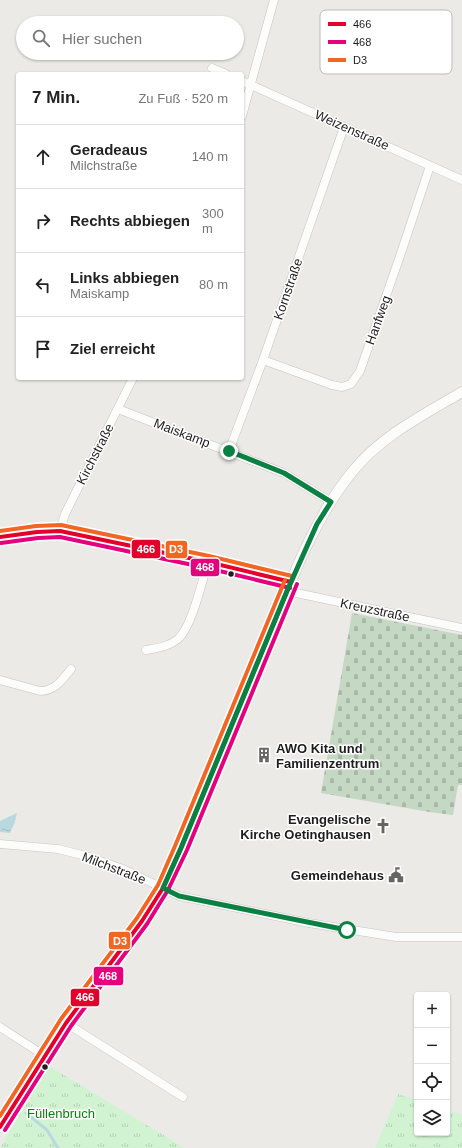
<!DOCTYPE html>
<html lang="de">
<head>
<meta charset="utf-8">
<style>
	body { margin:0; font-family:Arial,sans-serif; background:#f2f2f2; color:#222 }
	.controls { position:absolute; right:12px; bottom:12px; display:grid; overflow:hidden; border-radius:4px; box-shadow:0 1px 3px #0004 }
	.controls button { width:36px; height:36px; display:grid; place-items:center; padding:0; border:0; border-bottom:1px solid #e0e0e0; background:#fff; color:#222; font:20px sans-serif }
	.stop { position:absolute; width:12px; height:12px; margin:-9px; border:3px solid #0b8043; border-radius:50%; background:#fff }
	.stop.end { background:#0b8043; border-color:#fff; box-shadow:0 1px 4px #0008 }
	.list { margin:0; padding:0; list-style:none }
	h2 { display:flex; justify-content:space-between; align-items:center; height:52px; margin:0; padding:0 16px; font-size:17px }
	h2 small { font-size:13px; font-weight:400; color:#767676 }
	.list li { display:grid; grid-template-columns:26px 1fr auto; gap:12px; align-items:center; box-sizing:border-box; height:64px; padding:0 16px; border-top:1px solid #e0e0e0 }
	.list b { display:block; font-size:15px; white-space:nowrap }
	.list p { margin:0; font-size:13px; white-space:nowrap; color:#767676 }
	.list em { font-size:13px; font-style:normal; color:#767676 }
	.icon { flex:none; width:22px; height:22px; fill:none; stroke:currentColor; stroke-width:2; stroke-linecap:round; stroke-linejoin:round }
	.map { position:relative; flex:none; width:462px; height:1148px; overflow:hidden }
	.search { position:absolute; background:#fff; box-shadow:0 1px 3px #0004; left:16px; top:16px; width:228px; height:44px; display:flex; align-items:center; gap:10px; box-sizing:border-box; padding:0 14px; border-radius:22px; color:#767676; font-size:15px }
	.panel { position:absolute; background:#fff; box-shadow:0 1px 3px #0004; left:16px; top:72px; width:228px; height:308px; border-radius:4px }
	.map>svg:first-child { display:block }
</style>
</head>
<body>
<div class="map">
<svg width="462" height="1148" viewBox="0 0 462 1148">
	<defs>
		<pattern id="cemetery-stones" width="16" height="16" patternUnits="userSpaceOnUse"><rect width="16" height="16" fill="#c4d8c4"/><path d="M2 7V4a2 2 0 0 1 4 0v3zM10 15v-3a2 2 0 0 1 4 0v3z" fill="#a8b9a8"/></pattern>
		<pattern id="park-tufts" width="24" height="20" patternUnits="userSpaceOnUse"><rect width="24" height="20" fill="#d2f3d2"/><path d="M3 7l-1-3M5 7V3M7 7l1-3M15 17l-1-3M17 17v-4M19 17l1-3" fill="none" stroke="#b4d0b4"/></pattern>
		<pattern id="water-ripples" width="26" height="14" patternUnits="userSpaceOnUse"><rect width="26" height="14" fill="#b8d9e0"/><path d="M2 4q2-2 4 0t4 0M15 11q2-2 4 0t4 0" fill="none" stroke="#9ebac0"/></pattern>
	</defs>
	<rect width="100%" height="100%" fill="#eceae6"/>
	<path fill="url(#cemetery-stones)" d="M352 613 462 635V785H458L453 815 429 812 321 793Z"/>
	<g fill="url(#park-tufts)">
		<path d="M49 1066 185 1148H0Z"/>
		<path d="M398 1094 417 1100V1133H447V1110L462 1115V1148H375Z"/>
	</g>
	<path fill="url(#water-ripples)" d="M17 813 15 822 10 833 0 832V821Z"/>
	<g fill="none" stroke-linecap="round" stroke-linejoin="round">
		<path stroke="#b8d9e0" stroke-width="3" d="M26 1113 47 1130 58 1148"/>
		<g stroke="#c4c4c2" stroke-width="9">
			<g id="minor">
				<path d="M212 68 226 74"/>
				<path d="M242 81 462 180"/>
				<path d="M242 116 274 0"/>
				<path d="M263 360 332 385 342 387 351 384 360 371 400 256 430 166"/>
				<path d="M118 409 284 473 331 502"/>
				<path d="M229 451 263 360 344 127"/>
				<path d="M60 531 65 514 133 378"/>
				<path d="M0 537 37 532 60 531 208 562 291 582"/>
				<path d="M287 591 462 628"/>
				<path d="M146 650C157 648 168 647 178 639 192 627 202 581 208 562"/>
				<path d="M0 680 40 691C55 691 62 680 71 669"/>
				<path d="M0 844 58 849 86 856 123 869 179 896 309 923 396 937H462"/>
				<path d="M66 1023 183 1097"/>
				<path d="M0 1027 45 1056"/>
			</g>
		</g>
		<g stroke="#c4c4c2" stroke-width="11">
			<path id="tertiary" d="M0 1127 66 1023 142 921 163 888 181 848C210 778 239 708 268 638 291 581 313 520 352 472 381 436 423 415 462 392"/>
		</g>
		<use href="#minor" stroke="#fcfcfb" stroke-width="8"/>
		<use href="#tertiary" stroke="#fcfcfb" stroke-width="10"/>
		<g stroke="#fff" stroke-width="7">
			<g id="bus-1">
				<path d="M0 537 37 532 60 531 208 562 291 582"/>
				<path d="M0 1127 66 1023 142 921 163 888 181 848 291 582"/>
			</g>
		</g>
		<g stroke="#fff" stroke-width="7">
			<g id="bus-2">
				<path d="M1 543 38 538 60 537 207 568 290 588"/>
				<path d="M5 1130 71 1026 147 924 168 890 187 850 297 584"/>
			</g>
		</g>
		<g stroke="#fff" stroke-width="7">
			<g id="bus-3">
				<path d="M0 531 36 526 61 525 209 556 292 576"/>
				<path d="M0 1116 61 1019 137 918 158 885 175 846 285 580"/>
			</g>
		</g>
		<use href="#bus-1" stroke="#e4002b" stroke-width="4"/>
		<use href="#bus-2" stroke="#e5007d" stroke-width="4"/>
		<use href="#bus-3" stroke="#f26522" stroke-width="4"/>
	</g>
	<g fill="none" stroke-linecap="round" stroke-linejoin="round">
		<path stroke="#0b8043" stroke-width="5" d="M229 451 284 473 331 502 317 524 287 591 181 848 163 888 179 896 347 930"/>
	</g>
	<defs>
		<g id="building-bare" transform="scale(1.2)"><path d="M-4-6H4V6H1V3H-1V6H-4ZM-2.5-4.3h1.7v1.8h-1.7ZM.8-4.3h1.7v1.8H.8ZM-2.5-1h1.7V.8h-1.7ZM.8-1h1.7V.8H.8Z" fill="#656563" stroke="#fff" stroke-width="2.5" paint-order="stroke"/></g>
		<g id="church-bare" transform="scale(1.2)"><path d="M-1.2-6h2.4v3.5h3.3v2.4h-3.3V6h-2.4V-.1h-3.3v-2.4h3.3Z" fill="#656563" stroke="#fff" stroke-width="2.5" paint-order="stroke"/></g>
		<g id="civic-bare" transform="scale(1.2)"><path d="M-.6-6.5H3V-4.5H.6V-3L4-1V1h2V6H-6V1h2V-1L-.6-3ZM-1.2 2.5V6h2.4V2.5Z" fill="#656563" stroke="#fff" stroke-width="2.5" paint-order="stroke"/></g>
	</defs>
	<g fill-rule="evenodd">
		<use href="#building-bare" x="264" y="755"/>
		<use href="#church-bare" x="383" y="826"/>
		<use href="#civic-bare" x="396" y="875"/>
	</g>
	<g fill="#1d1d1d" stroke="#fff" stroke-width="1.5">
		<circle cx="231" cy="574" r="3.5"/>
		<circle cx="45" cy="1067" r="3.5"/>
	</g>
	<g text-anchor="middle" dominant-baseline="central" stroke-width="3" stroke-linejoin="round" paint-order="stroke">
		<g font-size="13" fill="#1d1d1d" stroke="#fff">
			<text transform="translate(352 130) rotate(24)">Weizenstraße</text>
			<text transform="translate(288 289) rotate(-71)">Kornstraße</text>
			<text transform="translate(378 320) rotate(-70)">Hanfweg</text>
			<text transform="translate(182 433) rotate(21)">Maiskamp</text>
			<text transform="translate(95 454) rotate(-63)">Kirchstraße</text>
			<text transform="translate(375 610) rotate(12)">Kreuzstraße</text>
			<text transform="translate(114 868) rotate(21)">Milchstraße</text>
		</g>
		<g font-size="13" font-weight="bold" fill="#1d1d1d" stroke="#fff" text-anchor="end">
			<text x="276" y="748" text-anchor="start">AWO Kita und<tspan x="276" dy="15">Familienzentrum</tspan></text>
			<text x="371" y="819">Evangelische<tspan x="371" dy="15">Kirche Oetinghausen</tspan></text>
			<text x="384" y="875">Gemeindehaus</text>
		</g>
		<g font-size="13" fill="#077f0f" stroke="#fff">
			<text x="61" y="1113">Füllenbruch</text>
		</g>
	</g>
	<rect x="320" y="10" width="132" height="64" rx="6" fill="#fff" stroke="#bbb" stroke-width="1"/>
	<rect x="328" y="22" width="18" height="4" fill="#e4002b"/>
	<rect x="328" y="40" width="18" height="4" fill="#e5007d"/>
	<rect x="328" y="58" width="18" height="4" fill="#f26522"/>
	<g font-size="11" fill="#1d1d1d">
		<text x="353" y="28">466</text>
		<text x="353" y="46">468</text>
		<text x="353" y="64">D3</text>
	</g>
	<g stroke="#fff" stroke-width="1.5">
		<rect x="131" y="539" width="30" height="20" rx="4" fill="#e4002b"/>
		<rect x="165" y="540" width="23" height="19" rx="4" fill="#f26522"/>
		<rect x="190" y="558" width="30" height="19" rx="4" fill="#e5007d"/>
		<rect x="108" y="931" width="23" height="19" rx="4" fill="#f26522"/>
		<rect x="93" y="966" width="31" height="20" rx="4" fill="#e5007d"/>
		<rect x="70" y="988" width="30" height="19" rx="4" fill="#e4002b"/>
	</g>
	<g font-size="11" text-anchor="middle" font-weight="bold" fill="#fff">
		<text x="146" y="553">466</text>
		<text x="176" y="553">D3</text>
		<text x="205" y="571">468</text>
		<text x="120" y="945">D3</text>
		<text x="108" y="980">468</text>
		<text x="85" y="1001">466</text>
	</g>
</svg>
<div class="controls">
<button>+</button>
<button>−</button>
<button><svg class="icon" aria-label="locate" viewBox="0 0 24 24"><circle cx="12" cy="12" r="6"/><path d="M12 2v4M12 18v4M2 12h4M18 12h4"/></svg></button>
<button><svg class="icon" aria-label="layers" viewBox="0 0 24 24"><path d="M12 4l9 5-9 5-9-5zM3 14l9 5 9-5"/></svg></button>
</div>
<div class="stop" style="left:347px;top:930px"></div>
<div class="stop end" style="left:229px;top:451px"></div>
<div class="search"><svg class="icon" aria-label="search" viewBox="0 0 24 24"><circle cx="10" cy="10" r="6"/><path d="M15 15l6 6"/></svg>Hier suchen</div>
<section class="panel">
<h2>7 Min.<small>Zu Fuß · 520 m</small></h2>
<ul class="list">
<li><svg class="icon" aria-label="ahead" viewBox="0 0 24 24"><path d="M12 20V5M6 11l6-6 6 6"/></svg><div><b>Geradeaus</b><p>Milchstraße</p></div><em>140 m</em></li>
<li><svg class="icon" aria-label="right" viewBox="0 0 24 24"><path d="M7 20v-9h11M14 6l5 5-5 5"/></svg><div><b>Rechts abbiegen</b></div><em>300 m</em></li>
<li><svg class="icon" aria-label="left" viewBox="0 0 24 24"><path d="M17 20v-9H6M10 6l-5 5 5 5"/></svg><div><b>Links abbiegen</b><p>Maiskamp</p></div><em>80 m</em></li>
<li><svg class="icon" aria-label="arrive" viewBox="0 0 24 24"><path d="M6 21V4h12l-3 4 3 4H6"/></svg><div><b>Ziel erreicht</b></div></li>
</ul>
</section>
</div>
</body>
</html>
